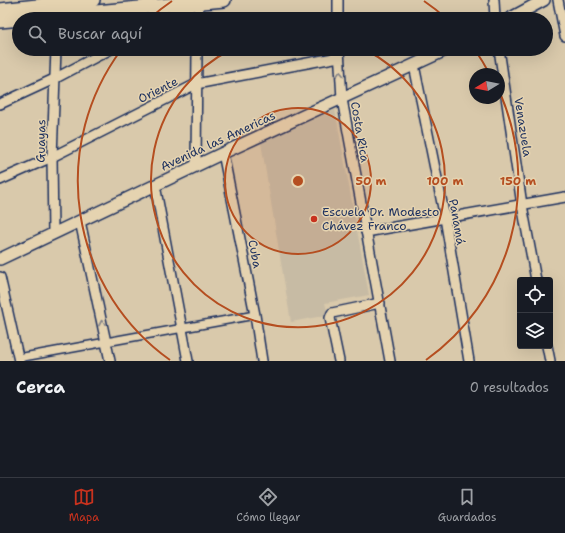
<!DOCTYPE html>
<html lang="es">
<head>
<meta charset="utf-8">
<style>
	body { margin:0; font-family:"Shantell Sans",sans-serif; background:#242831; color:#f1f3f6 }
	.controls { position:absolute; right:12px; bottom:12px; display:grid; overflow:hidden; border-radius:4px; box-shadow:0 4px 16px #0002 }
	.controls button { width:36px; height:36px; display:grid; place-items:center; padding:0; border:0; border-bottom:1px solid #363941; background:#171b24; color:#f1f3f6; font:20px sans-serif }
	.compass { position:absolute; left:469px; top:68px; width:36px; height:36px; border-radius:50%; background:#171b24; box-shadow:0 4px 16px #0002; rotate:260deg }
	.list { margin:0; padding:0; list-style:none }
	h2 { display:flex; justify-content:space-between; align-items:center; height:52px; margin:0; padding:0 16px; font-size:17px }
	h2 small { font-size:13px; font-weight:400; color:#9ea1a6 }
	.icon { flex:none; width:22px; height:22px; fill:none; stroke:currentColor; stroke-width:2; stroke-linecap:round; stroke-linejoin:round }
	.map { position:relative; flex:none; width:565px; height:361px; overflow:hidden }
	.search { position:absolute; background:#171b24; box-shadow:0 4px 16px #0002; left:12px; right:12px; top:12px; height:44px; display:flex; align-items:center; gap:10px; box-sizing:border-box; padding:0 14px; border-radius:22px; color:#9ea1a6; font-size:15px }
	.sheet { height:116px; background:#171b24 }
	nav { display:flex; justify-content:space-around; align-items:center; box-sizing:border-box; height:56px; border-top:1px solid #363941; background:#171b24; font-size:11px; color:#9ea1a6 }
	nav a { display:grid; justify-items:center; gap:2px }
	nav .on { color:#c8321e }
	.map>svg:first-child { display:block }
</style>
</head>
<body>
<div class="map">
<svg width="565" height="361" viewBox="0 0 565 361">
	<rect width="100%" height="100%" fill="#d9c9ab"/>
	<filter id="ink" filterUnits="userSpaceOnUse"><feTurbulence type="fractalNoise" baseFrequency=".025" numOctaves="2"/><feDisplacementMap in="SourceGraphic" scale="8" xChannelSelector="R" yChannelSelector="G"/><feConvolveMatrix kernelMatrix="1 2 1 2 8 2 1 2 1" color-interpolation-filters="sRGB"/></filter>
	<g filter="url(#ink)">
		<path fill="#c7bba4" d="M335 110 369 295 325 303 328 315 291 322 261 143Z"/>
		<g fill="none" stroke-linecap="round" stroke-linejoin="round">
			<g stroke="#1b2f5e" stroke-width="10">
				<path id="pedestrian" d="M18 358 255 315"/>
			</g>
			<g stroke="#1b2f5e" stroke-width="12">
				<g id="minor">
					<path d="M338 0V19"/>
					<path d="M494 0 495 19"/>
					<path d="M558 0 565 36"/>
					<path d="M168 19 194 5"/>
					<path d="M198 19 199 0"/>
					<path d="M339 49 342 99 390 361"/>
					<path d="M499 49 522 205 536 280"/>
					<path d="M414 65 445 218 469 361"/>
					<path d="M0 104 54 79 111 49"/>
					<path d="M223 153 255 315 262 361"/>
					<path d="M196 166 197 49"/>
					<path d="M0 180 52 157 196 84 339 57"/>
					<path d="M155 185 188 361"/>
					<path d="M80 221 110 361"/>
					<path d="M366 232 565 197"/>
					<path d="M53 234 52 157 56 49"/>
					<path d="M0 277 19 361"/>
					<path d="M547 346 550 361"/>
					<path d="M339 361 330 318 332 313 380 303"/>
				</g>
			</g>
			<g stroke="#1b2f5e" stroke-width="14">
				<g id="tertiary">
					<path d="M509 19 544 0"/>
					<path d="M0 259 223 153 448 49"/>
				</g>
			</g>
			<g stroke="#1b2f5e" stroke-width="16">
				<g id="secondary">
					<path d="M0 10 93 0"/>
					<path d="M0 21 224 0"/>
				</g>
			</g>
			<use href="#pedestrian" stroke="#e5d3b0" stroke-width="7"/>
			<use href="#minor" stroke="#e5d3b0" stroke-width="9"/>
			<use href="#tertiary" stroke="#e5d3b0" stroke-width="11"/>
			<use href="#secondary" stroke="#e5d3b0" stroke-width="13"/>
		</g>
		<defs><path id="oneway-chevron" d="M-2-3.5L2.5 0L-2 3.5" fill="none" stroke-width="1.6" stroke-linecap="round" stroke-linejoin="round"/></defs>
		<g stroke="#808187">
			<use href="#oneway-chevron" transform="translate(340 74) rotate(-94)"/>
			<use href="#oneway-chevron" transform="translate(102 323) rotate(-102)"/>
		</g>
	</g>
	<circle cx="298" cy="181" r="73" fill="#b54e20" fill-opacity=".12"/>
	<g fill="none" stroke="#b54e20" stroke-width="2">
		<circle cx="298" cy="181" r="73"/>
		<path d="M364 49A147 147 0 1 1 232 49"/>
		<path d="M170 360A220 220 0 0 1 121 50M149 19A220 220 0 0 1 172 1M424 1A220 220 0 0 1 447 19M475 50A220 220 0 0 1 489 73M500 93A220 220 0 0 1 426 360"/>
	</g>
	<circle fill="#c8321e" stroke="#e5d3b0" stroke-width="1.5" cx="314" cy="219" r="4"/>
	<g text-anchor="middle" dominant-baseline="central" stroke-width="3" stroke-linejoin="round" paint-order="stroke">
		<g font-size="12" fill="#1b2f5e" stroke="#e5d3b0">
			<text transform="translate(158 90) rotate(-27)">Oriente</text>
			<text transform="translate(523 127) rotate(81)">Venazuela</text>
			<text transform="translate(360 132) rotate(80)">Costa Rica</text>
			<text transform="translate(41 141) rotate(-89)">Guayas</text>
			<text transform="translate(218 141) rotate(-25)">Avenida las Americas</text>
			<text transform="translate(457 222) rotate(80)">Panamá</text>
			<text transform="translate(255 254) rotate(79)">Cuba</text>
		</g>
		<g font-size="12" fill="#1b2f5e" stroke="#e5d3b0" text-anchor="start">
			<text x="322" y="212">Escuela Dr. Modesto<tspan x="322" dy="14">Chávez Franco</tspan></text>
		</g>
	</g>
	<circle cx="298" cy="181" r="6" fill="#b54e20" stroke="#e5d3b0" stroke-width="2"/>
	<g font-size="12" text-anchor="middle" font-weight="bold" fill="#b54e20" stroke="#e5d3b0" stroke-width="3" stroke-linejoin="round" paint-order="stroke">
		<text x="371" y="185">50 m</text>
		<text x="445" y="185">100 m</text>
		<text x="518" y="185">150 m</text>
	</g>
</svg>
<div class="controls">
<button><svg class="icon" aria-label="locate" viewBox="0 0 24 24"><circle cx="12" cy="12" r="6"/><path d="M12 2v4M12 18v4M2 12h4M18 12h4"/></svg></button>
<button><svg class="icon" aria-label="layers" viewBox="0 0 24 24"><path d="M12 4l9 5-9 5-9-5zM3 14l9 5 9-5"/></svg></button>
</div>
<svg class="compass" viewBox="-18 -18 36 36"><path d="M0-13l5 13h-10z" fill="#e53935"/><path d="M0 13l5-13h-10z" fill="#9ea1a6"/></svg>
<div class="search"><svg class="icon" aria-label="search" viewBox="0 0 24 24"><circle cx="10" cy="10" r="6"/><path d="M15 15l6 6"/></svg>Buscar aquí</div>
</div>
<section class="sheet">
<h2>Cerca<small>0 resultados</small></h2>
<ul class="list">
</ul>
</section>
<nav>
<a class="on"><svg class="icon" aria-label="map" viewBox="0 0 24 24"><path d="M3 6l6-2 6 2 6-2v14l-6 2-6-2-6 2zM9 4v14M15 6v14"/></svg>Mapa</a>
<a><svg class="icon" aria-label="directions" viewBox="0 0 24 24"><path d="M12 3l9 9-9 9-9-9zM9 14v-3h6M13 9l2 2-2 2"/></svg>Cómo llegar</a>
<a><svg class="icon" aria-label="saved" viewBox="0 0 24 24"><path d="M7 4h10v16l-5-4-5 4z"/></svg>Guardados</a>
</nav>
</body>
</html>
